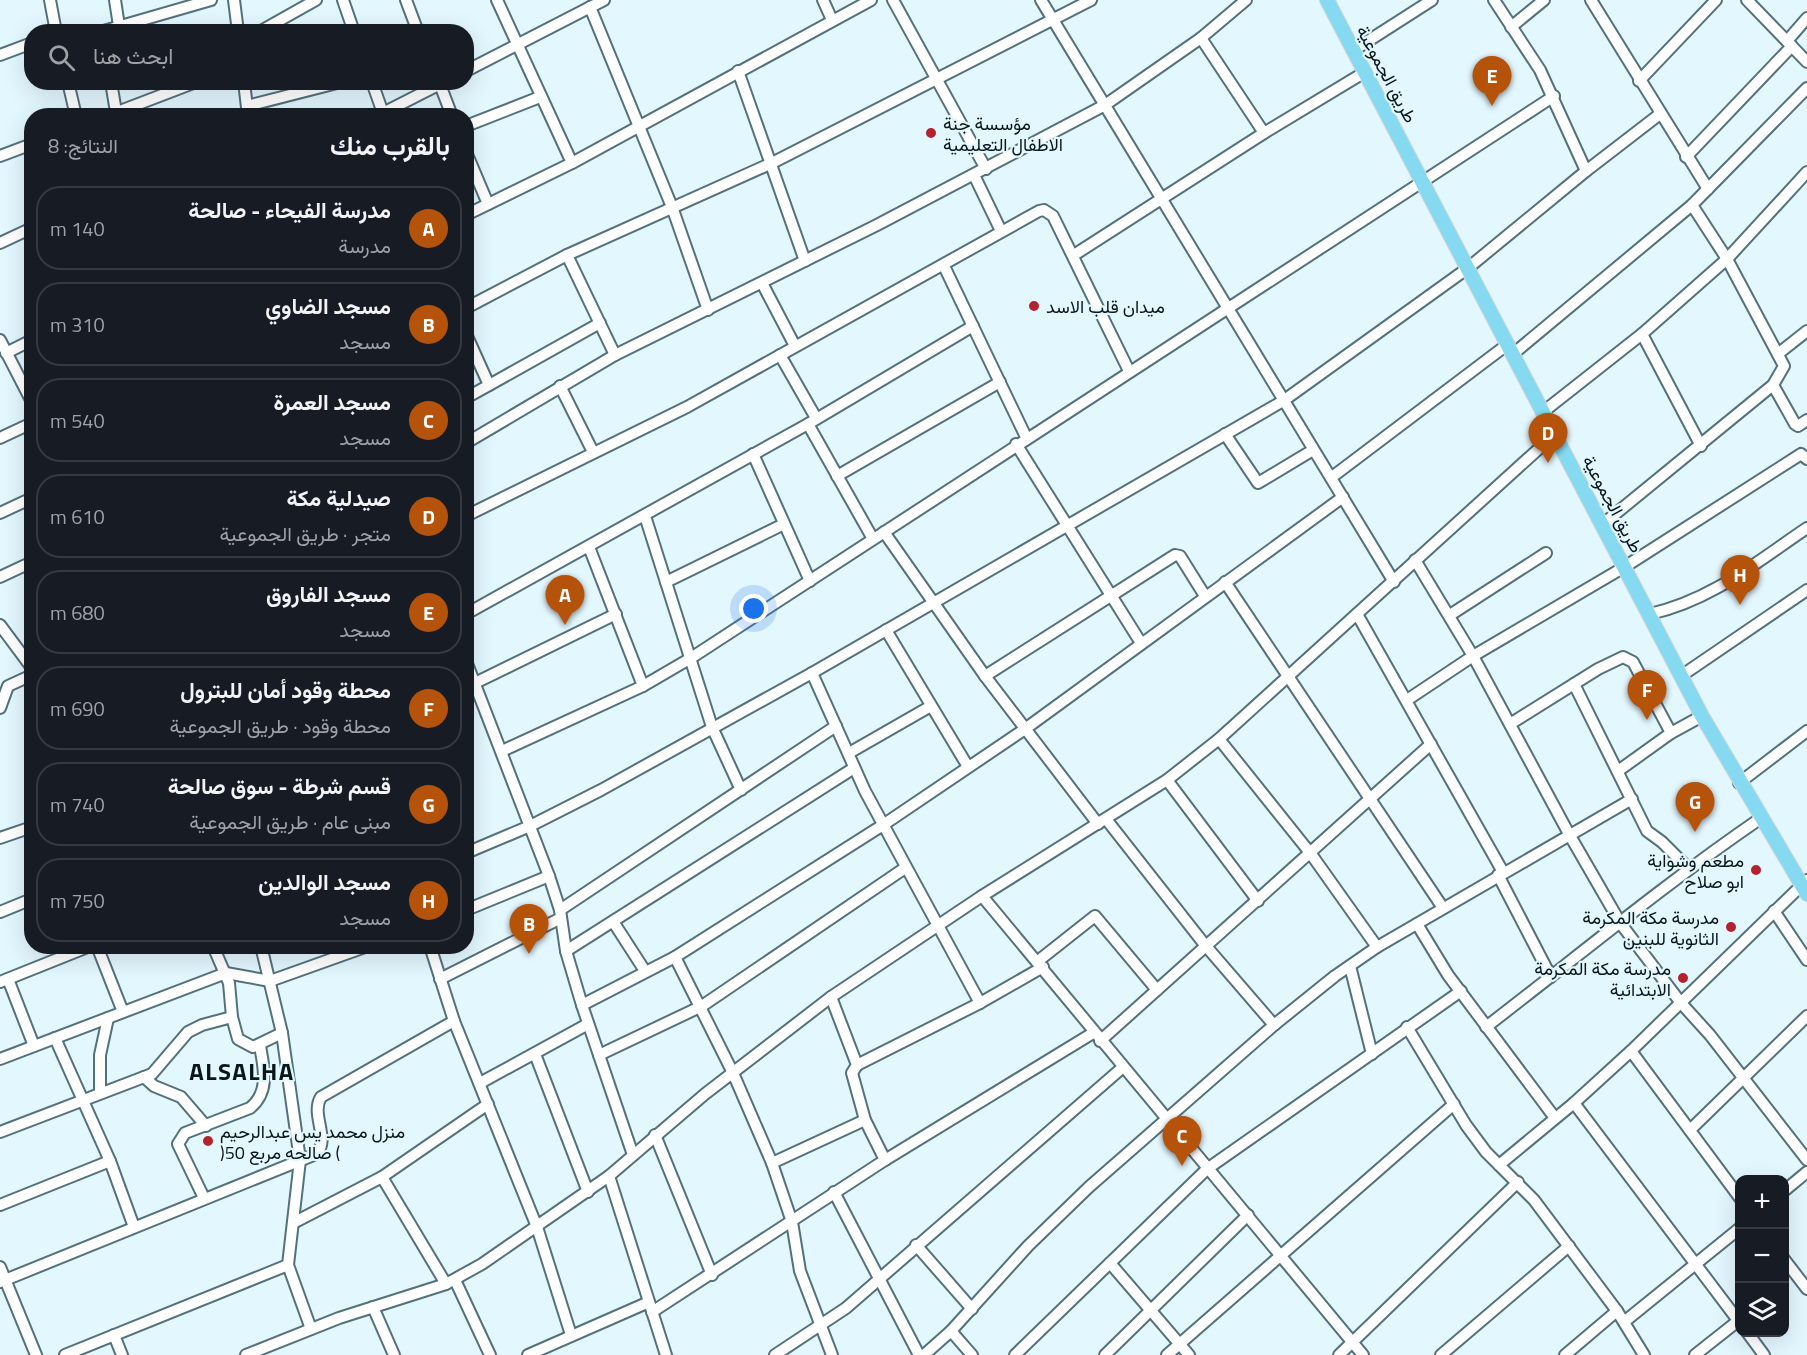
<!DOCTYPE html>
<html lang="ar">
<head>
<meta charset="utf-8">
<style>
	body { margin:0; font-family:"Titillium Web",Vazirmatn,sans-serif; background:#242831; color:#f1f3f6; direction:rtl }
	.controls { position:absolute; right:18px; bottom:18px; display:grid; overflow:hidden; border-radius:12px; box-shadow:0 6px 24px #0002 }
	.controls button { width:54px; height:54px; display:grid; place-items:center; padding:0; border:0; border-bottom:2px solid #363941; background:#171b24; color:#f1f3f6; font:30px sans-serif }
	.you { position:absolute; left:754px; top:609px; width:21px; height:21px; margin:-15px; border:4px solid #fff; border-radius:50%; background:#1a73e8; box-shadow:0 0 0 9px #1a73e833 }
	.badge { display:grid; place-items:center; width:39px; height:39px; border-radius:50%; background:#b45309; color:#fff; font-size:20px; font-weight:700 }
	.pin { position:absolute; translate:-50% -50px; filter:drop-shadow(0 2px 3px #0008) }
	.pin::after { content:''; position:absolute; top:32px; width:21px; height:18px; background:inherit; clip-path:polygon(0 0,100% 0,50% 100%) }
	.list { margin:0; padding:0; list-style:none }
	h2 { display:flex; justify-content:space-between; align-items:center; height:78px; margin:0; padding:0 24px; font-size:26px }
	h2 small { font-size:20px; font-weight:400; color:#9ea1a6 }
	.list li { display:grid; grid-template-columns:39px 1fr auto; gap:18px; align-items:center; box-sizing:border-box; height:84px; margin:0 12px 12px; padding:0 12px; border:2px solid #363941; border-radius:24px }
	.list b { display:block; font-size:22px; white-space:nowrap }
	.list p { margin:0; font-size:20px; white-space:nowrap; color:#9ea1a6 }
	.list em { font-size:20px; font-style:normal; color:#9ea1a6 }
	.icon { flex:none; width:33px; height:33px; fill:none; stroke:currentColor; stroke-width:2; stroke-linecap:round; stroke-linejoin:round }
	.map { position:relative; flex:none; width:1807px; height:1355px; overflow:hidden; direction:ltr }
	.search { position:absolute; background:#171b24; box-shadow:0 6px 24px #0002; left:24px; top:24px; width:450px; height:66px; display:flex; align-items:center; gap:15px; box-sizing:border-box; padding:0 21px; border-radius:24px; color:#9ea1a6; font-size:22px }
	.panel { position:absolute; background:#171b24; box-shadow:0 6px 24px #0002; left:24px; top:108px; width:450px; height:846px; border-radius:24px; direction:rtl }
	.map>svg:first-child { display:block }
</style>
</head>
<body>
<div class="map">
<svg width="1807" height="1355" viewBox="0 0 1807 1355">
	<rect width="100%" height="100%" fill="#e3f7fe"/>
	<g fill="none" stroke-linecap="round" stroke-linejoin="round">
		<g stroke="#53717c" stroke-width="14">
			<g id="minor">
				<path d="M50 0 56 32"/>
				<path d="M115 0 119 26"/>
				<path d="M234 0 238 32"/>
				<path d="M343 0 354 32"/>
				<path d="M406 0 418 32"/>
				<path d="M497 0 572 163"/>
				<path d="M823 0 832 20"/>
				<path d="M893 0 986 169"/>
				<path d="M1041 0 1394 582"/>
				<path d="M1494 0 1540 70 1586 171"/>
				<path d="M1591 0 1708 189"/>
				<path d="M1747 0 1807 62"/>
				<path d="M590 7 672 207 708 310"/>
				<path d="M1511 27 1544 0"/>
				<path d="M100 32 211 0"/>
				<path d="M259 32 316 0"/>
				<path d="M1201 38 1264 133"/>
				<path d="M1787 41 1807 18"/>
				<path d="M1354 50 1432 0"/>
				<path d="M0 55 32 43"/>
				<path d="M466 71 604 0"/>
				<path d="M738 71 805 261"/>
				<path d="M1639 81 1716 0"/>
				<path d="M68 82 76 116"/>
				<path d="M111 82 116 112"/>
				<path d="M244 82 248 116"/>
				<path d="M372 82 384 116"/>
				<path d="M439 82 452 116"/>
				<path d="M247 106 341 82"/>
				<path d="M383 113 444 82"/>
				<path d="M107 116 196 82"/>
				<path d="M466 126 540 97"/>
				<path d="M466 152 488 204"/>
				<path d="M0 156 32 144"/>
				<path d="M1686 157 1792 46"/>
				<path d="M974 175 1001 231"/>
				<path d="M466 215 572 163 871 0"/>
				<path d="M0 243 32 228"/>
				<path d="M567 255 615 355"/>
				<path d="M1074 255 1264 133 1365 72"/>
				<path d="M944 266 1026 437"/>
				<path d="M762 283 795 346"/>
				<path d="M466 308 567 255 772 163 1091 0"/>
				<path d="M466 334 489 385"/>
				<path d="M1642 334 1701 446"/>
				<path d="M0 340 32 402"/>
				<path d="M6 353 32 340"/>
				<path d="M1779 353 1807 331"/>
				<path d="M1513 354 1692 205 1807 88"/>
				<path d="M780 355 816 418"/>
				<path d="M1773 385 1795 424 1798 426 1807 420"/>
				<path d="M560 386 593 452"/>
				<path d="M466 398 600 323"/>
				<path d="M1543 412 1642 334 1727 259 1807 172"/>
				<path d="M808 424 873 539"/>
				<path d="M1225 434 1258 483 1313 450"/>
				<path d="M0 438 32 423"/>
				<path d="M466 443 615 355 877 225 1105 105 1201 38 1246 0"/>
				<path d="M1016 444 1141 643"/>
				<path d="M753 454 810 581"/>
				<path d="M837 476 1000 382"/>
				<path d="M1332 477 1508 344"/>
				<path d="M0 513 32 498"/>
				<path d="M466 516 687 407 1039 211 1044 210 1053 216 1129 371"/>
				<path d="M645 516 712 727 741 790"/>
				<path d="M1603 524 1773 385 1784 366 1727 259 1692 205"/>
				<path d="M884 532 985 676 1098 824"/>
				<path d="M589 547 643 686"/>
				<path d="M1415 560 1473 656 1569 834 1621 924 1681 1003 1710 1035 1807 1160"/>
				<path d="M0 577 32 562"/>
				<path d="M666 582 784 524"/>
				<path d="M1225 582 1443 908"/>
				<path d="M466 614 808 424 973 326"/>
				<path d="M1357 614 1503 872"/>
				<path d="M1650 614C1712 600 1755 563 1807 528"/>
				<path d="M1450 615 1546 553"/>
				<path d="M0 625 32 668"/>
				<path d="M886 630 967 765"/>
				<path d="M466 661 549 876 560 910 566 951 582 1005 633 1155"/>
				<path d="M812 673 865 791 980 1003"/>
				<path d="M985 676 1175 555 1180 556 1205 596"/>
				<path d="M1681 676 1807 590"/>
				<path d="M475 683 616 614"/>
				<path d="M1574 684 1647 831 1662 842 1688 868"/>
				<path d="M1407 700 1473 656 1626 566 1798 456 1801 454 1807 459"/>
				<path d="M0 708 8 686 32 675"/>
				<path d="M1510 724 1598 669 1623 657 1633 662 1671 733"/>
				<path d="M1219 739 1311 854 1377 947"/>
				<path d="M502 751 643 686 691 658 1554 96"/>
				<path d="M849 753 931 706"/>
				<path d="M1618 771 1671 733 1702 716"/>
				<path d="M1167 780 1258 901"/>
				<path d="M1739 783 1807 731"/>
				<path d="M1106 819 1205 945 1274 1025"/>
				<path d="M0 838 32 827"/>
				<path d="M466 853 530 826 601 790 812 673 1283 401 1468 268 1586 171 1660 114"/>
				<path d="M1498 875 1551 977"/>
				<path d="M982 896 1363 1355"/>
				<path d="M466 910 549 876"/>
				<path d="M560 910 836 726"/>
				<path d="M1774 911 1807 960"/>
				<path d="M0 912 32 899"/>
				<path d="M614 923 645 971"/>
				<path d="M1417 924 1448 975 1555 1118"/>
				<path d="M97 946 123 1012"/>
				<path d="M213 946 229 983 232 1017 238 1039 253 1047 282 1033"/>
				<path d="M261 946 282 1033 300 1160 288 1265 311 1329"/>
				<path d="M430 946 454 1021 537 1227 571 1335"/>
				<path d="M566 951 854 768"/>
				<path d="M675 957 733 1073 772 1163 792 1222 800 1271 832 1355"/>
				<path d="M1038 961 1095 916 1157 990"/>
				<path d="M1350 966 1372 1054"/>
				<path d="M8 979 34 1046"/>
				<path d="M440 979 561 918"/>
				<path d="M0 982 90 946"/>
				<path d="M831 997 857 1065 852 1073 865 1120 885 1160"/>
				<path d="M582 1005 675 957 883 825 1025 729 1343 497"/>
				<path d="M1407 1027 1466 1125 1486 1152 1534 1200 1617 1311 1644 1355"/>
				<path d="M1486 1027C1577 957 1666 883 1761 818"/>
				<path d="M55 1038 110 1161 134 1227"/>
				<path d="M1100 1041 1431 744"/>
				<path d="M1631 1051 1740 1198"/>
				<path d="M535 1054 588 1192"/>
				<path d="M599 1055 702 1006 905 868"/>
				<path d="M0 1059 226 973 270 981 368 946"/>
				<path d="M857 1065 980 1003 1043 967"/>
				<path d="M144 1077 154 1086 181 1097 206 1126"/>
				<path d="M480 1083 588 1024"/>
				<path d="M100 1092V1055L108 1018"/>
				<path d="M1574 1103 1740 1323"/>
				<path d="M1690 1130 1807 1016"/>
				<path d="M0 1132 152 1074 188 1032 202 1025 232 1017"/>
				<path d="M655 1135 712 1275"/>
				<path d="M772 1163 865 1120"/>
				<path d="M1499 1165 1574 1103 1631 1051 1807 880"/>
				<path d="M609 1176 666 1355"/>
				<path d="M382 1177 446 1284"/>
				<path d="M1784 1191 1807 1172"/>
				<path d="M834 1192 919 1355"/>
				<path d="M204 1198 178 1144 185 1133 250 1108C270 1092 264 1068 260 1046"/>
				<path d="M0 1205 110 1161"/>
				<path d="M295 1222 382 1177 488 1104"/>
				<path d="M916 1245 972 1309"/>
				<path d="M1784 1259 1807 1289"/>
				<path d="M1110 1263 1189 1355"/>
				<path d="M0 1267 36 1355"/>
				<path d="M455 1280 490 1355"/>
				<path d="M0 1282 316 1154C331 1140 310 1114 321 1097L454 1021"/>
				<path d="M373 1307 394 1355"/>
				<path d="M652 1312 885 1160 1093 1033"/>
				<path d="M1624 1322 1740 1228"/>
				<path d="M951 1331 972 1355"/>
				<path d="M1747 1332 1764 1355"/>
				<path d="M114 1335 122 1355"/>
				<path d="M65 1355 288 1265"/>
				<path d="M246 1355 339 1318 446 1284 482 1264 609 1176 705 1094 831 997 982 896 1167 780 1219 739 1555 434"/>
				<path d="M528 1355 649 1302"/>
				<path d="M775 1355 846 1308 1122 1068"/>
				<path d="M924 1355 951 1331 1028 1246 1089 1187 1274 1025 1335 976 1377 947 1632 799"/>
				<path d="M1015 1355 1207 1169 1461 991"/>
				<path d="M1105 1355 1248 1215"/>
				<path d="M1167 1355 1454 1104"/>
				<path d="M1339 1355 1518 1182"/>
				<path d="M1441 1355 1569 1246"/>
				<path d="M1565 1355 1617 1311"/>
				<path d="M1695 1355 1738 1321"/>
			</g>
		</g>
		<g stroke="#d3d5d6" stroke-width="16">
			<path id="major" d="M1327 0 1702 716 1807 894"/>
		</g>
		<use href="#minor" stroke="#fff" stroke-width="10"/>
		<use href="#major" stroke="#85daf2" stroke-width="14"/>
	</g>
	<g fill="#b3222d" stroke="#e3f7fe" stroke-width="2">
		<circle cx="931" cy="133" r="6"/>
		<circle cx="1034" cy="306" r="6"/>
		<circle cx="1756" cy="870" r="6"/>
		<circle cx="1731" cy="927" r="6"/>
		<circle cx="1683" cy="978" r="6"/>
		<circle cx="208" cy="1141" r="6"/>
	</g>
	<g text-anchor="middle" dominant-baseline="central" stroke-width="4.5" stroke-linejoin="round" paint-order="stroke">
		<g font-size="18" fill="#0a161a" stroke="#e3f7fe">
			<text transform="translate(1387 74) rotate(62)">طريق الجموعية</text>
			<text transform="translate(1613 504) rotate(62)">طريق الجموعية</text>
		</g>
		<g font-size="18" fill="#0a161a" stroke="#e3f7fe" text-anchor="start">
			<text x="943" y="123">مؤسسة جنة<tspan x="943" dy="21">الاطفال التعليمية</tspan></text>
			<text x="1046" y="306">ميدان قلب الاسد</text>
			<text x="1744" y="860" text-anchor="end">مطعم وشواية<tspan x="1744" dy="21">ابو صلاح</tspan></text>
			<text x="1719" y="917" text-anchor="end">مدرسة مكة المكرمة<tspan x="1719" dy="21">الثانوية للبنين</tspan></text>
			<text x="1671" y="968" text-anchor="end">مدرسة مكة المكرمة<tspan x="1671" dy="21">الابتدائية</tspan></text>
			<text x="220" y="1131">منزل محمد يس عبدالرحيم<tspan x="220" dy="21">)صالحه مربع 50 (</tspan></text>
		</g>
		<g font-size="24" font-weight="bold" letter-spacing="1.5" fill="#0a161a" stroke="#e3f7fe">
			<text x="242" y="1071">ALSALHA</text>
		</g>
	</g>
</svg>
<div class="controls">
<button>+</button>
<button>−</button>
<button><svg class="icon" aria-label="layers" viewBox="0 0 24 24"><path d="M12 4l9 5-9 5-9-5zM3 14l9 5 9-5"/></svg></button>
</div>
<div class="you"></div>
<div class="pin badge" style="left:565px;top:625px">A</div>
<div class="pin badge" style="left:529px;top:954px">B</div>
<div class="pin badge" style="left:1182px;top:1166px">C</div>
<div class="pin badge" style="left:1548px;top:463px">D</div>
<div class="pin badge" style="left:1492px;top:106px">E</div>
<div class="pin badge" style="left:1647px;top:720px">F</div>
<div class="pin badge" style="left:1695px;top:832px">G</div>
<div class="pin badge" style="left:1740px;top:605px">H</div>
<div class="search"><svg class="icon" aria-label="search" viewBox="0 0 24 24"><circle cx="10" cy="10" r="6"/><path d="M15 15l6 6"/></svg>ابحث هنا</div>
<section class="panel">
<h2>بالقرب منك<small>النتائج: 8</small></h2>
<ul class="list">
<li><span class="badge">A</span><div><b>مدرسة الفيحاء - صالحة</b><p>مدرسة</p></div><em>140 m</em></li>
<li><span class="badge">B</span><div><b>مسجد الضاوي</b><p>مسجد</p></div><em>310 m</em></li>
<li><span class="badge">C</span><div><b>مسجد العمرة</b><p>مسجد</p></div><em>540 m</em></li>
<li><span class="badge">D</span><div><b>صيدلية مكة</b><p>متجر · طريق الجموعية</p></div><em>610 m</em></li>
<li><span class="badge">E</span><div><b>مسجد الفاروق</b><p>مسجد</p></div><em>680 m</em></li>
<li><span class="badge">F</span><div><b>محطة وقود أمان للبترول</b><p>محطة وقود · طريق الجموعية</p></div><em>690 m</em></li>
<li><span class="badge">G</span><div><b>قسم شرطة - سوق صالحة</b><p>مبنى عام · طريق الجموعية</p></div><em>740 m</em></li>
<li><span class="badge">H</span><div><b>مسجد الوالدين</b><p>مسجد</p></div><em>750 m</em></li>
</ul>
</section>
</div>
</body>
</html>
